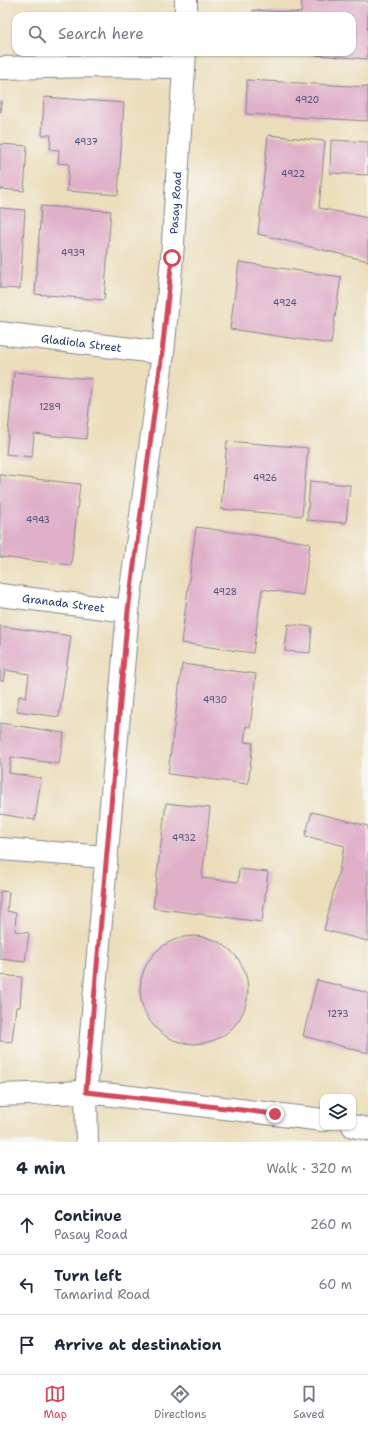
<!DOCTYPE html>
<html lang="en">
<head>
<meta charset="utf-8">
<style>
	body { margin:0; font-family:"Shantell Sans",sans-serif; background:#f6f6f7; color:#1f2937 }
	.controls { position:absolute; right:12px; bottom:12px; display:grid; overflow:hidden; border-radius:8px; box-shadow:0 1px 3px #0004 }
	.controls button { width:36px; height:36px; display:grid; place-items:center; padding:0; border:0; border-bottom:1px solid #e0e1e3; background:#fff; color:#1f2937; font:20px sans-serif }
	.stop { position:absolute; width:12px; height:12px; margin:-9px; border:3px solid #d1495b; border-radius:50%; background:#fff }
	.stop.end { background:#d1495b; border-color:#fff; box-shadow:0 1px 4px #0008 }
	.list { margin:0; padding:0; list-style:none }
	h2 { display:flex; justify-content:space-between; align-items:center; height:52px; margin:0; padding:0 16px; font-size:17px }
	h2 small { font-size:13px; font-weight:400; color:#747a83 }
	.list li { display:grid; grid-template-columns:26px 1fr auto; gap:12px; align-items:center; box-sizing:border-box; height:60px; padding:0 16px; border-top:1px solid #e0e1e3 }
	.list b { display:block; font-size:15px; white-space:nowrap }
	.list p { margin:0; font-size:13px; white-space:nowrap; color:#747a83 }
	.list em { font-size:13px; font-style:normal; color:#747a83 }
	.icon { flex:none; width:22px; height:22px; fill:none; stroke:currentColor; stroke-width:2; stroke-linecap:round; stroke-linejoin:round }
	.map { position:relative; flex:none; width:368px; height:1142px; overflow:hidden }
	.search { position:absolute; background:#fff; box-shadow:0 1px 3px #0004; left:12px; right:12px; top:12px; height:44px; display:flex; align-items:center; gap:10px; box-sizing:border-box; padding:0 14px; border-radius:12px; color:#747a83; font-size:15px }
	.sheet { height:232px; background:#fff }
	nav { display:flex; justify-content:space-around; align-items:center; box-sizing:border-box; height:56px; border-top:1px solid #e0e1e3; background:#fff; font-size:11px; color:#747a83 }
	nav a { display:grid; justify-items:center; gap:2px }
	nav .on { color:#d1495b }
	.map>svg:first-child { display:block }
</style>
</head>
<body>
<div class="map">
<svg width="368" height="1142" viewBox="0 0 368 1142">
	<rect width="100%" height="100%" fill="#f6f6f2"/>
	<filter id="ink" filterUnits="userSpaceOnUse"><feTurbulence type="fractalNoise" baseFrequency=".025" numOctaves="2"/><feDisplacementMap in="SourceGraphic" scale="8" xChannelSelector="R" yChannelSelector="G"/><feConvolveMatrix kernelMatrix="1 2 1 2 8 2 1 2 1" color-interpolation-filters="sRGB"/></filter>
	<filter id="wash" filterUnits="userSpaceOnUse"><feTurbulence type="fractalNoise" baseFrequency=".012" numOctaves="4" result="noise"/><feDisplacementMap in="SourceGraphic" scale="16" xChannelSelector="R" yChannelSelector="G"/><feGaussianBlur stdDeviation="0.9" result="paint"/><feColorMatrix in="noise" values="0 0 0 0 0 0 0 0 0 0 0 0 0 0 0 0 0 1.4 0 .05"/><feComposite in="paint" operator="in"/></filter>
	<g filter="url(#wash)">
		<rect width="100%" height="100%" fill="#ecdebb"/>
		<g id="blocks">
			<g fill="#e0b0c9">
				<path d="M302 0 368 1 367 59 289 53V52H352V16H253V10L301 13Z"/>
				<path d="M247 80 368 87V121L246 114Z"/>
				<path d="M44 97 124 103 118 195 67 191 69 164 58 163 59 150 50 149 51 135H42Z"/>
				<path d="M0 101H2L1 112H0Z"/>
				<path d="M268 135 325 141 319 208 368 218V261L258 234Z"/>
				<path d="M331 140 368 142V175L330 173Z"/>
				<path d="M0 144 27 146 24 191 0 189Z"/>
				<path d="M41 206 111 211 104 300 35 294Z"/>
				<path d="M0 208 25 210 20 289 0 288Z"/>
				<path d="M239 262 341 277 331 344 230 329Z"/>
				<path d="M14 372 92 379 86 439 34 434 32 457 6 454Z"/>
				<path d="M227 441 308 448 302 516 221 509Z"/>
				<path d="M0 475 80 484 71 565 0 557Z"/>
				<path d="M310 481 350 485 346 523 307 520Z"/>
				<path d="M196 527 310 543 303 595 262 589 253 653 181 643Z"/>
				<path d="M288 624 312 627 310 653 285 651Z"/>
				<path d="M0 626 71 636 59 717 17 711 19 696 26 698 29 674 5 670 3 681 0 680Z"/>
				<path d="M182 664 256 674 250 727 246 726 244 742 253 743 248 784 168 774Z"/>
				<path d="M0 723 64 733 59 764 11 757 9 773 41 778 35 820 0 814Z"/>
				<path d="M166 803 210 808 202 878 238 882 239 869 268 872 262 922 153 908Z"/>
				<path d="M312 812 368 826V941L324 930 345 846 305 836Z"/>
				<path d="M0 891 9 892 7 911 16 913 15 931 29 933 25 962 0 959Z"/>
				<circle cx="194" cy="990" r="54"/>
				<path d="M0 975 22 977 20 1007H16L12 1042 0 1041Z"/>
				<path d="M317 980 368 993V1053L303 1036Z"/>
			</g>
		</g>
	</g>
	<g filter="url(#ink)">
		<use href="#blocks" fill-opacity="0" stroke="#84868c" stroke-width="1"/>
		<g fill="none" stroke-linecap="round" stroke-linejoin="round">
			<g stroke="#84868c" stroke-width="24">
				<g id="street">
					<path d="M186 16V0"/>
					<path d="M0 68 95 66 184 67"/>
					<path id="s1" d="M0 333 163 353"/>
					<path id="s2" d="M0 595 128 611"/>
					<path d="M0 849 106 857"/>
					<path d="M0 1095 86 1092 166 1101 323 1120"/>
					<path d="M353 1126 368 1129"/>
					<path id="s3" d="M87 1142 86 1092 128 611 163 353 172 258 185 52"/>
				</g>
			</g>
			<use href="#street" stroke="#fff" stroke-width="22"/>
		</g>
	</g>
	<g fill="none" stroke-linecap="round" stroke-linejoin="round" filter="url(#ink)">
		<path stroke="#d1495b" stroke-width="5" d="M172 258 162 353 128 611 86 1092 166 1101 275 1114"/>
	</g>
	<g text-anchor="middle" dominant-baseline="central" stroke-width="3" stroke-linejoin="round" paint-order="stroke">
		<g font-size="9" fill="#4c4f79">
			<text x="307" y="100">4920</text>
			<text x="86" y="142">4937</text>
			<text x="293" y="174">4922</text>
			<text x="73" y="253">4939</text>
			<text x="285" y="303">4924</text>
			<text x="50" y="407">1289</text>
			<text x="265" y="478">4926</text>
			<text x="38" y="520">4943</text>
			<text x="225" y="592">4928</text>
			<text x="215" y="700">4930</text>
			<text x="184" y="838">4932</text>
			<text x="338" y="1014">1273</text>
		</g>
		<g font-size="11" fill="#1b2f5e" stroke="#f6f6f2">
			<text stroke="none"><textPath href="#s3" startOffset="944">Pasay Road</textPath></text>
			<text stroke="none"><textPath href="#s1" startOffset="82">Gladiola Street</textPath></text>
			<text stroke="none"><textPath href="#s2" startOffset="64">Granada Street</textPath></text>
		</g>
	</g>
</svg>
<div class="controls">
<button><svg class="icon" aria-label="layers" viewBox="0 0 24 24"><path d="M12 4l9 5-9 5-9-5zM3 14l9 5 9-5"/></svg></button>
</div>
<div class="stop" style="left:172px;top:258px"></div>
<div class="stop end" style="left:275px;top:1114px"></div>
<div class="search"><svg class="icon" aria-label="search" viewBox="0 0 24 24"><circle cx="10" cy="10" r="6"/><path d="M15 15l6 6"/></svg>Search here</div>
</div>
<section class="sheet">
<h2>4 min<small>Walk · 320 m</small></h2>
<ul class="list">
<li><svg class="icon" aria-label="ahead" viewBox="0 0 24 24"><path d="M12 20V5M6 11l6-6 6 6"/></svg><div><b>Continue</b><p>Pasay Road</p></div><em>260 m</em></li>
<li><svg class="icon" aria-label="left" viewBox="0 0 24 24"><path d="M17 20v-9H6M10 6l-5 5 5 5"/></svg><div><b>Turn left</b><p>Tamarind Road</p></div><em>60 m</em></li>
<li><svg class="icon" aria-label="arrive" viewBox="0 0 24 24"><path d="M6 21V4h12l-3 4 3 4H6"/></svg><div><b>Arrive at destination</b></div></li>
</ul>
</section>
<nav>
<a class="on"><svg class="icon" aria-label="map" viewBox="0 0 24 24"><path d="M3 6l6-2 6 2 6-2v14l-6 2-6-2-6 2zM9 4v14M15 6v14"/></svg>Map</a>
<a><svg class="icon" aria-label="directions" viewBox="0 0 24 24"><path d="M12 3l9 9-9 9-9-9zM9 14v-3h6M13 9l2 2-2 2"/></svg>Directions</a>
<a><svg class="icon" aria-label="saved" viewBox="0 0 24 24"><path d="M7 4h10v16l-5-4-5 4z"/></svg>Saved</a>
</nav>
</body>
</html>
